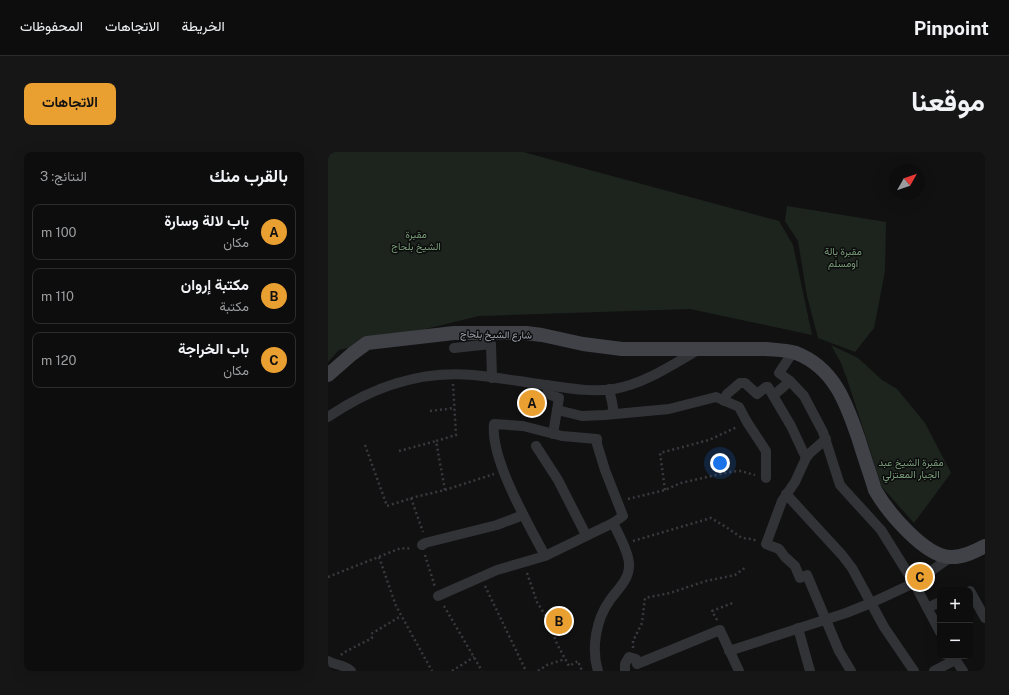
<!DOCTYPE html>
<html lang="ar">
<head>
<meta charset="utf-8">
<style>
	body { margin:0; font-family:"Public Sans",Vazirmatn,sans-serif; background:#161617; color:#f1f3f6; direction:rtl }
	.controls { position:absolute; right:12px; bottom:12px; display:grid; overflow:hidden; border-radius:8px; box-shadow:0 4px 16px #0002 }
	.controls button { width:36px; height:36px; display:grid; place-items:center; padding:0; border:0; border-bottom:1px solid #2d2d2e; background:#0d0d0e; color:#f1f3f6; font:20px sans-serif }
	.compass { position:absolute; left:561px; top:12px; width:36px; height:36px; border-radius:50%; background:#0d0d0e; box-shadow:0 4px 16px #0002; rotate:50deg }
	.you { position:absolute; left:392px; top:311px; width:14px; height:14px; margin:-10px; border:3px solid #fff; border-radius:50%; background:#1a73e8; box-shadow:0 0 0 6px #1a73e833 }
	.badge { display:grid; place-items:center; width:26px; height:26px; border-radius:50%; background:#ea9f31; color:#111; font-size:13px; font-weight:700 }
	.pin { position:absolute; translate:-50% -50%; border:2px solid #fff; box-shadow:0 1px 4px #0006 }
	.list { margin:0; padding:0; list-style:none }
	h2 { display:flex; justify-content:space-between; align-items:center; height:52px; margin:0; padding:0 16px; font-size:17px }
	h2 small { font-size:13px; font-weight:400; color:#9a9c9e }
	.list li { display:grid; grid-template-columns:26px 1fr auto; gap:12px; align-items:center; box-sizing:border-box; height:56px; margin:0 8px 8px; padding:0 8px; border:1px solid #2d2d2e; border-radius:8px }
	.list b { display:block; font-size:15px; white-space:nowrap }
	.list p { margin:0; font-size:13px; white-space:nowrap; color:#9a9c9e }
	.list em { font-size:13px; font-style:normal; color:#9a9c9e }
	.map { position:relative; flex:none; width:657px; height:519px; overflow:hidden; direction:ltr; border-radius:8px }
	header { display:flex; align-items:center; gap:24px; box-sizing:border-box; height:56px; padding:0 20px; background:#0d0d0e; border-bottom:1px solid #2d2d2e }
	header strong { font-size:19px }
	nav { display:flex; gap:22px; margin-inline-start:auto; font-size:14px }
	.intro { display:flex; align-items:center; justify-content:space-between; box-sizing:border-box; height:96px; padding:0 24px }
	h1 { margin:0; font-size:28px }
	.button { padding:10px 18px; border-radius:8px; background:#ea9f31; color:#111; font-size:14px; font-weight:700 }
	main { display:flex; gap:24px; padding:0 24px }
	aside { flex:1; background:#0d0d0e; border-radius:8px; box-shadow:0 4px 16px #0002 }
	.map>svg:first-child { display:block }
</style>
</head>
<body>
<header>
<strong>Pinpoint</strong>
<nav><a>الخريطة</a><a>الاتجاهات</a><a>المحفوظات</a></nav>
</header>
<div class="intro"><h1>موقعنا</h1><a class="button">الاتجاهات</a></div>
<main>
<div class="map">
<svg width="657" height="519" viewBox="0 0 657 519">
	<rect width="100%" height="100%" fill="#111112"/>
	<g fill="#1d241e">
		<path d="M0 0H195L451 69 465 93 484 183 362 157 151 164 11 198 0 210Z"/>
		<path d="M459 54 558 70 557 119 546 176 527 200 490 186 479 144 470 89 457 69Z"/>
		<path d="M503 193 530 206 554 228 569 237 597 271 623 321 586 371 554 335 519 227 513 211Z"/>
	</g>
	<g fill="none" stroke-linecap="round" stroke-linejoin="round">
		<g stroke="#383a3e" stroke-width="2.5" stroke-dasharray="2 3" stroke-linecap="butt">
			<path d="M102 259 126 256"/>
			<path d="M37 293 59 354 87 345 117 338 166 322"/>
			<path d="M71 299 108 289"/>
			<path d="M117 338 108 289 128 283 125 232"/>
			<path d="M337 338 332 301 381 288 409 275"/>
			<path d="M83 346 95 380"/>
			<path d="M300 347 337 338 353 331 401 320 412 319 427 323"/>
			<path d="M305 389 383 366 398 375 414 386 424 387 429 389"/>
			<path d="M97 403 107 435"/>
			<path d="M51 405 68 454 104 519"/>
			<path d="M199 421 209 450 220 468 229 492 241 514 250 509 254 519"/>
			<path d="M0 425 73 396 79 397 84 395"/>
			<path d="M157 434 198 519"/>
			<path d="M116 454 154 519"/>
			<path d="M389 468 384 459 407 450"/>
			<path d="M305 496V489L314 471 317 446 342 441 378 429 407 423 418 415"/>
			<path d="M13 503 15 501 44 486 43 482 73 464"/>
			<path d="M124 519 146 505"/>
			<path d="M210 519 219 513 237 507"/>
		</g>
		<g stroke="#323337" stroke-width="10">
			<path d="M126 196 163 192 164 226"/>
			<path d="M465 200 451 221 462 229 476 244 495 280 512 333 553 378 586 431 612 480"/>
			<path d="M219 233 220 242 231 246 225 282"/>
			<path d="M281 237 284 250 286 262"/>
			<path d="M446 243 462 229"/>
			<path d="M396 249 399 242 412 231H417L429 242 438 235H440L463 274 478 306"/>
			<path d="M229 258 254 264 277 263 341 257 388 245 411 255 419 270 438 299V326"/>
			<path d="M0 265C42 236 92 218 145 223 167 225 189 229 211 232 235 235 261 241 286 237 316 232 344 213 370 198"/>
			<path d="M498 287 482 301 478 306 467 330 454 349 438 392 451 397 457 405 467 414 472 426 479 423 511 499 523 519"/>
			<path d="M208 294 230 328 258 383"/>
			<path d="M458 342 514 403 524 416 556 475 586 519"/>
			<path d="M94 393 97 391 169 373 195 363"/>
			<path d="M642 439 657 466"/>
			<path d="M110 444 169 418 217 404 285 371 295 364 277 318 269 292V287L234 284 195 274 166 272C162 307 201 373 217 404"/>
			<path d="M599 456 612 450"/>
			<path d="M470 476 482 519"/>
			<path d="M401 499 518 461 543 451 586 431 623 405"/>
			<path d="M625 504 635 519"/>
			<path d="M0 509C9 514 16 512 23 519"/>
			<path d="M270 519C263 497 268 467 282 448 289 438 301 428 301 414 302 403 290 381 285 371"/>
			<path d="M297 519V512L301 505 308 507 309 512 392 478 411 519"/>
			<path d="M606 519 627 508"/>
		</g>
		<path stroke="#404247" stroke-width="14" d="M0 223 24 202 39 191 126 181H198L214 183 255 192 294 197H438C448 198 459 198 468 201 507 216 519 253 531 288 536 305 542 321 547 338 559 359 596 404 622 405 634 406 646 400 657 394"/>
	</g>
	<g text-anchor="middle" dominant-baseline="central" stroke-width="3" stroke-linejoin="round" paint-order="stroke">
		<g font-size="10" fill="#7a9d7a" stroke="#0c0c0d">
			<text x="88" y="82">مقبرة<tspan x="88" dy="12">الشيخ بلحاج</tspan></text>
			<text x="515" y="99">مقبرة بالة<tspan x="515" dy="12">اومسلم</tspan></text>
			<text x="583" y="310">مقبرة الشيخ عبد<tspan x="583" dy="12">الجبار المعتزلي</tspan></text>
		</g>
		<g font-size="10" fill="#a2a8b2" stroke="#0c0c0d">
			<text transform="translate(168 182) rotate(1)">شارع الشيخ بلحاج</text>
		</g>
	</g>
</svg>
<div class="controls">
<button>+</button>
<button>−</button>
</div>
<svg class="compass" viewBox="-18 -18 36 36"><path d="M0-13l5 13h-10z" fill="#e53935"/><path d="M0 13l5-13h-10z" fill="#9a9c9e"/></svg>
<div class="you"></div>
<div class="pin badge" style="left:204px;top:251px">A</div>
<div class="pin badge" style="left:231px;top:469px">B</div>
<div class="pin badge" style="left:592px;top:425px">C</div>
</div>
<aside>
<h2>بالقرب منك<small>النتائج: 3</small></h2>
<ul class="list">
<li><span class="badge">A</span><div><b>باب لالة وسارة</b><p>مكان</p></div><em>100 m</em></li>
<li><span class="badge">B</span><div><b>مكتبة إروان</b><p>مكتبة</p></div><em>110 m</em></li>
<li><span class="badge">C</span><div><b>باب الخراجة</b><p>مكان</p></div><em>120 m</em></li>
</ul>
</aside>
</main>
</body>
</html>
